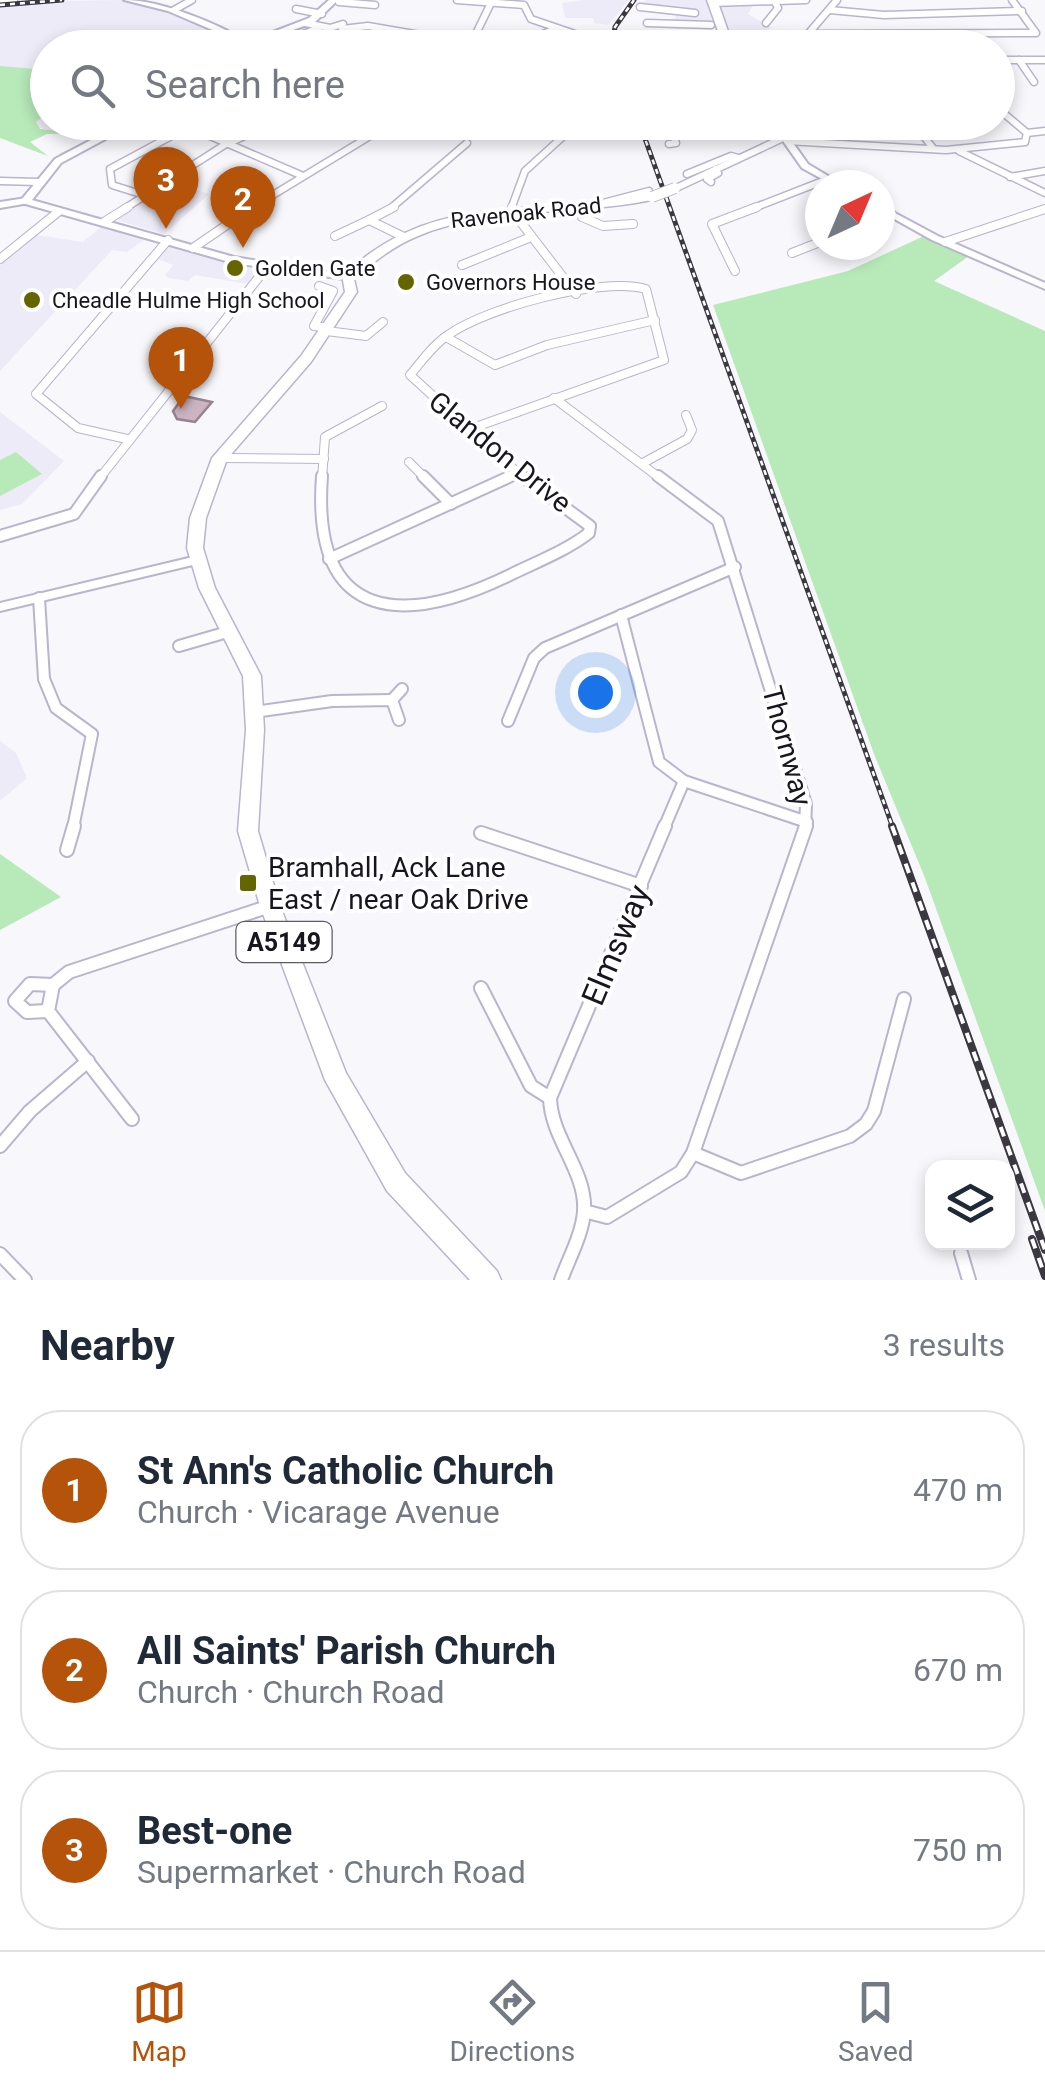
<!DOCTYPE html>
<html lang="en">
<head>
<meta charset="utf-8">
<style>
	body { margin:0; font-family:Roboto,sans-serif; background:#f2f2f3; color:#1f2937 }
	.controls { position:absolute; right:30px; bottom:30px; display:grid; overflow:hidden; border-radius:20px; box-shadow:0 5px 15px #0003 }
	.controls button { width:90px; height:90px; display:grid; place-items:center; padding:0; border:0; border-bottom:2px solid #e0e1e3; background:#fff; color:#1f2937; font:50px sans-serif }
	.compass { position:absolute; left:805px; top:170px; width:90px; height:90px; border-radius:50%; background:#fff; box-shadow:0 5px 15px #0003; rotate:44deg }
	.you { position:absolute; left:595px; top:692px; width:35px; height:35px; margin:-25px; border:8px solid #fff; border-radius:50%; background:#1a73e8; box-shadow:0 0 0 15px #1a73e833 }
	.badge { display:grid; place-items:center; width:65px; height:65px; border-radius:50%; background:#b45309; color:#fff; font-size:32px; font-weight:700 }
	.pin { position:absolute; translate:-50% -82px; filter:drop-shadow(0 2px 5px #0008) }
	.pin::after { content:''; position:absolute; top:52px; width:35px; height:30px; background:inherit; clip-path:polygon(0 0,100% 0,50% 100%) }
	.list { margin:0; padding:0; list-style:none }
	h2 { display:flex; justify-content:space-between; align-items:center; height:130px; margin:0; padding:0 40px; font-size:42px }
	h2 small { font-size:32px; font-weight:400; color:#747a83 }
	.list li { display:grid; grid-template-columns:65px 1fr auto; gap:30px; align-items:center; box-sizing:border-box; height:160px; margin:0 20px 20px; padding:0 20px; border:2px solid #e0e1e3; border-radius:40px }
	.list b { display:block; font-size:38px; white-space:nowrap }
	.list p { margin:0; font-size:32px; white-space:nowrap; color:#747a83 }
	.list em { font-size:32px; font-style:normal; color:#747a83 }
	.icon { flex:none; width:55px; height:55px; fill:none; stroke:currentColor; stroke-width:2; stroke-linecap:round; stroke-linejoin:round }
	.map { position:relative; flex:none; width:1045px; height:1280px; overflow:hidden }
	.search { position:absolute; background:#fff; box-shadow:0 5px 15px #0003; left:30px; right:30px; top:30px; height:110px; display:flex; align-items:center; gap:25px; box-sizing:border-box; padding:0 35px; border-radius:55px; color:#747a83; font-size:38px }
	.sheet { height:670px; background:#fff }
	nav { display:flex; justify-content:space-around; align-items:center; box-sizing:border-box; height:140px; border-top:2px solid #e0e1e3; background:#fff; font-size:28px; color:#747a83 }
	nav a { display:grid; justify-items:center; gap:5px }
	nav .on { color:#b45309 }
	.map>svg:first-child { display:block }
</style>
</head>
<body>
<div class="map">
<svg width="1045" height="1280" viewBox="0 0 1045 1280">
	<rect width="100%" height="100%" fill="#f8f7fc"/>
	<g fill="#eeebf8">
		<path d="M122 0 169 11 215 32 191 47 48 48V122L76 123 66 130H48L0 117V2Z"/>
		<path d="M583 0H629L608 25 594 23 593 18H565L562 3Z"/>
		<path d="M646 0H791L755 2 748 14 772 28 734 40 728 27H685L674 21 677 13 636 8Z"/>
		<path d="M190 188 209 194 164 234 113 219 151 195 171 201Z"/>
		<path d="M102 226 147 238 127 252 112 250 0 371V265L37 235 83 242Z"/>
		<path d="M171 244 215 260 258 270 247 284 195 275 188 281 168 278 165 275 173 265 158 259Z"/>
		<path d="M0 412 64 461 22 504 0 510Z"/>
		<path d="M0 741 16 753 27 778 0 801Z"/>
	</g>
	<g fill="#b7e9b9">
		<path d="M44 62H47V113L36 122 40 129 59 131 76 123H128L63 156 59 154 102 133 47 134 30 142 48 156 0 138V66L35 69Z"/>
		<path d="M924 236 969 256 934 281 1045 331V1211L925 878 874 754 713 305 848 271Z"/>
		<path d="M16 452 42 474 0 496V460Z"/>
		<path d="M0 854 61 897 0 930Z"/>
	</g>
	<path fill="#ccb4c3" stroke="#988290" stroke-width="2.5" d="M184 396 212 402 195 422 177 419 173 411Z"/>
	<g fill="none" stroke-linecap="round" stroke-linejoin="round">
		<g stroke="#bab4cc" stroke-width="9">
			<g id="minor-far3">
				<path d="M457 0 524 5 531 19 581 36 589 48"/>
				<path d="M0 1 14 0"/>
				<path d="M339 2 375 5"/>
				<path d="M712 3 806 0"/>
				<path d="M640 7 695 13"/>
				<path d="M296 9 322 14"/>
				<path d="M174 10 192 0"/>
				<path d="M830 10 884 15 1022 11"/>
				<path d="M305 23 330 28 343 24"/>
				<path d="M647 23 711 25"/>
				<path d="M766 23 778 8 776 4"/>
				<path d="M342 29 368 26 472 44"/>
				<path d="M808 34 1036 33 1012 0"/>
				<path d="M298 36 319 28"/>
				<path d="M530 39 553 30"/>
				<path d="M371 42 369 39 389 31"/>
				<path d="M247 43 268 48"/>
				<path d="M469 48 490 5"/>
				<path d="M649 48 651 43 702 48"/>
				<path d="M803 48 808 34 837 0"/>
				<path d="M998 60H1045"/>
				<path d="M1019 60 1034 82"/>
				<path d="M1001 111 1027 133"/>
				<path d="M166 122 194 129 303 176"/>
				<path d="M669 122 676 143 669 144"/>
				<path d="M702 122 706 128H719"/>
				<path d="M913 122 932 147"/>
				<path d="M787 141 946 150 1025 142 1027 133 1045 131"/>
				<path d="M227 144 275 122"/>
				<path d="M959 151 1045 193"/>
				<path d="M687 174 731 156 738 158"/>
				<path d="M1010 177 1045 171"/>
				<path d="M0 181 39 182"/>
				<path d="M711 182 707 179 718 173 716 169"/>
				<path d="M144 195 112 185 110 169 188 127"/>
				<path d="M124 209 226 144"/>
				<path d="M250 209 393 122"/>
				<path d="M390 209 467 143"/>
				<path d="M511 209 525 171 579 122"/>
				<path d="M580 209 649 191"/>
				<path d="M751 209 828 179"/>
			</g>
		</g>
		<g stroke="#bab4cc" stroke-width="10">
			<g id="minor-far2">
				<path d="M394 207 369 220 402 236"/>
				<path d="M579 207 582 217 603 226 633 224"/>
				<path d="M510 212 512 207"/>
				<path d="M513 212 576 294"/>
				<path d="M880 219 892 214"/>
				<path d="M104 222 128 207"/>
				<path d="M335 236 369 220"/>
				<path d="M945 242 1045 209"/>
				<path d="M193 248 253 207"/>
				<path d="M792 253 820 242"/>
				<path d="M0 259 58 212"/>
				<path d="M462 265 531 237"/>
				<path d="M735 271 712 224 757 207"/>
				<path d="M319 286 333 291 314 326 329 328"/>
				<path d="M327 331 366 336 383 322"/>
				<path d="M446 337 495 365 547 345 655 320"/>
				<path d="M554 398 661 479"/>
				<path d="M470 429 664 360 646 289C601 276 486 308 448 335 433 345 422 361 410 375L518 473 526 479"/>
				<path d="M127 439 78 428 36 394 168 240"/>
				<path d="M220 458 324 459"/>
				<path d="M409 462 426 479"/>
				<path d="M643 463 687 439 692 430 686 415"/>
				<path d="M99 479 267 267"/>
				<path d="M322 479 325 437 382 406"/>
				<path d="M506 479 518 473"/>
			</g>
		</g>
		<g stroke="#bab4cc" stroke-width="14">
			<g id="minor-far1">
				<path d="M322 476C311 625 405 627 514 573 539 561 567 550 589 533L590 526 522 476"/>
				<path d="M423 476 451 504"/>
				<path d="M658 476 718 521 806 804 805 828"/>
				<path d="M0 536 74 514 101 476"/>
				<path d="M329 559 511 476"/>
				<path d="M39 598 44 679 56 708 92 734 73 828"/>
				<path d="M621 615 659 762 684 781 664 828"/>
				<path d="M179 646 231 631"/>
				<path d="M392 700 402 689"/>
				<path d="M254 712 332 701 392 700 399 720"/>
				<path d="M508 721 534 658 545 648 735 567"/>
				<path d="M684 781 807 822"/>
			</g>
		</g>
		<g stroke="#bab4cc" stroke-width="16">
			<g id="minor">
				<path d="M481 833 641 886"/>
				<path d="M67 850 74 826"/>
				<path d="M481 988 531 1086 550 1098"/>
				<path d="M48 1011 27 1012 15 1001 30 984 53 985"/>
				<path d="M132 1119 48 1011 53 985 69 972 270 906"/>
				<path d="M0 1146 30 1111 88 1061"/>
				<path d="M693 1153 741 1173 850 1136 866 1124 874 1111 904 999"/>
				<path d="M584 1211 607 1217 681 1172 693 1153 806 826"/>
				<path d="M961 1253 969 1280"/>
				<path d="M0 1254 25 1280"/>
				<path d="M561 1280C569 1258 582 1235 584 1212 587 1171 551 1139 550 1098L665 826"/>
			</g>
		</g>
		<g stroke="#bab4cc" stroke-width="4">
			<g id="tertiary">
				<path d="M124 0C162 0 218 24 250 43L245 44 168 11Z"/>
				<path d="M782 136H788L808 164 843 185H833L802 168 781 138Z"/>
				<path d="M26 198 29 199V203L0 208V202Z"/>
				<path d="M880 205 938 236 1045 283V289L932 240 880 211Z"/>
				<path d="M197 556 201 557 203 560 201 563 0 611V603Z"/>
			</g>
		</g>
		<g stroke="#bab4cc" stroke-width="4">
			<g id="secondary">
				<path d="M329 0H338L315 22 244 48H231L309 18Z"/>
				<path d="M125 122H137L61 163 32 200 234 257 347 275 351 276V280L233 263 22 203V199L55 159Z"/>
			</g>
		</g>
		<g stroke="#bab4cc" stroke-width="3">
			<g id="primary">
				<path d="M707 0H717L734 48H724Z"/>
				<path d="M784 134 789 137 788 139 679 190 669 188Z"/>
				<path d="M652 193 658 197 656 199C580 216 489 206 418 236 393 246 374 262 354 279L357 292 311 362 227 459 206 518 203 548 215 588 261 676 264 730 258 831 280 906 346 1073 405 1173 497 1271 501 1280H470L387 1191 325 1080 260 906 238 831 246 730 243 676 199 588 187 548 190 518 212 458 301 356 345 292 342 275C363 258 382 243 407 232 456 209 514 209 567 205 596 203 624 199 652 193Z"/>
			</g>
		</g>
		<use href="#minor-far3" stroke="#fff" stroke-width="6"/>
		<use href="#minor-far2" stroke="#fff" stroke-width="8"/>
		<use href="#minor-far1" stroke="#fff" stroke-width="10"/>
		<use href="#minor" stroke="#fff" stroke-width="12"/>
		<use href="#tertiary" fill="#fff" fill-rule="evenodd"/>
		<use href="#secondary" fill="#fff" fill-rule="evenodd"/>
		<use href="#primary" fill="#fff" fill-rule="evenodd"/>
		<g stroke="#3b3841" stroke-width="5">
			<g id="rail-far1">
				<path d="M0 5 62 0"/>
				<path d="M612 48 615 27 634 0"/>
				<path d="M639 122 893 828"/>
			</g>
		</g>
		<g stroke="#3b3841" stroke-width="8">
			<g id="rail">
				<path d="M892 826 1045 1250"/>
				<path d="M1032 1239 1045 1276"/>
			</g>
		</g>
		<use href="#rail-far1" stroke="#fff" stroke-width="2.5" stroke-dasharray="5" stroke-linecap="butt"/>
		<use href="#rail" stroke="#fff" stroke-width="4" stroke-dasharray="10" stroke-linecap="butt"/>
		<g stroke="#bab4cc" stroke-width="12" stroke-linecap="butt">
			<path id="primary-bridge" d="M652 197 675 188"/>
		</g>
		<use href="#primary-bridge" stroke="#fff" stroke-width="10"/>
	</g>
	<g fill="#656500" stroke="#fff" stroke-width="4">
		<circle cx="235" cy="268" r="10"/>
		<circle cx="406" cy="282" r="10"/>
		<circle cx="32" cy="300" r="10"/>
		<rect x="238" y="873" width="20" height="20" rx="5"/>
	</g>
	<g text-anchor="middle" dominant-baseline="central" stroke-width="8" stroke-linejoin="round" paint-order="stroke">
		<g font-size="22" fill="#18151e" stroke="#fff">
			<text transform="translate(526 213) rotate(-6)">Ravenoak Road</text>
		</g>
		<g font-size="22" fill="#18151e" stroke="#fff" text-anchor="start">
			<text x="255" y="268">Golden Gate</text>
			<text x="426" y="282">Governors House</text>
			<text x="52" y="300">Cheadle Hulme High School</text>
		</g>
		<rect fill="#fff" stroke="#5d5b62" stroke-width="2.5" x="236.5" y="922" width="95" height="40" rx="8"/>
		<g font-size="25" font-weight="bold" fill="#18151e">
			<text x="284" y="942">A5149</text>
		</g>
		<g font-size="28" fill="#18151e" stroke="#fff">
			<text transform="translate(500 452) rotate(39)">Glandon Drive</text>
			<text transform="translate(787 746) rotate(75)">Thornway</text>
		</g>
		<g font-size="28" fill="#18151e" stroke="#fff" text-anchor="start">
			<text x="268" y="867">Bramhall, Ack Lane<tspan x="268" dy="32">East / near Oak Drive</tspan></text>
		</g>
		<g font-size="32" fill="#18151e" stroke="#fff">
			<text transform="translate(616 945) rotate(-67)">Elmsway</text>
		</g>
	</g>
</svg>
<div class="controls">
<button><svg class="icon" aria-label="layers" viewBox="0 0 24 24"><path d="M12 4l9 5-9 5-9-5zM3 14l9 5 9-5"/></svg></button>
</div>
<svg class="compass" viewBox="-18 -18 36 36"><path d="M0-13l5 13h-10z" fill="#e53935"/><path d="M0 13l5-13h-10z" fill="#747a83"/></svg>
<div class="you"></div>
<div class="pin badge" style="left:181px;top:409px">1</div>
<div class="pin badge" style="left:243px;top:248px">2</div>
<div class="pin badge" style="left:166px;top:229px">3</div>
<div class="search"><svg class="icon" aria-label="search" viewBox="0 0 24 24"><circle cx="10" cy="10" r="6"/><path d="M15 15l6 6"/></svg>Search here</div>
</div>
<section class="sheet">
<h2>Nearby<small>3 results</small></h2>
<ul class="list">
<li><span class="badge">1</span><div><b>St Ann's Catholic Church</b><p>Church · Vicarage Avenue</p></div><em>470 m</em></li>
<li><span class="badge">2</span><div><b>All Saints' Parish Church</b><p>Church · Church Road</p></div><em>670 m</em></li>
<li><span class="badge">3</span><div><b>Best-one</b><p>Supermarket · Church Road</p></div><em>750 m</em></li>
</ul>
</section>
<nav>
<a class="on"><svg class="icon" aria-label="map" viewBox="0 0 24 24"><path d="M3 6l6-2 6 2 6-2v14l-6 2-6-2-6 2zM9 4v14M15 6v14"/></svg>Map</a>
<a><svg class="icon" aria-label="directions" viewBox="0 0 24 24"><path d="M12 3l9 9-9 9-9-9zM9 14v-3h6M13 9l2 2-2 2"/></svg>Directions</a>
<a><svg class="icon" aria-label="saved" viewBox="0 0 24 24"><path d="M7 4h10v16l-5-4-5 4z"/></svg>Saved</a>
</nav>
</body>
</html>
